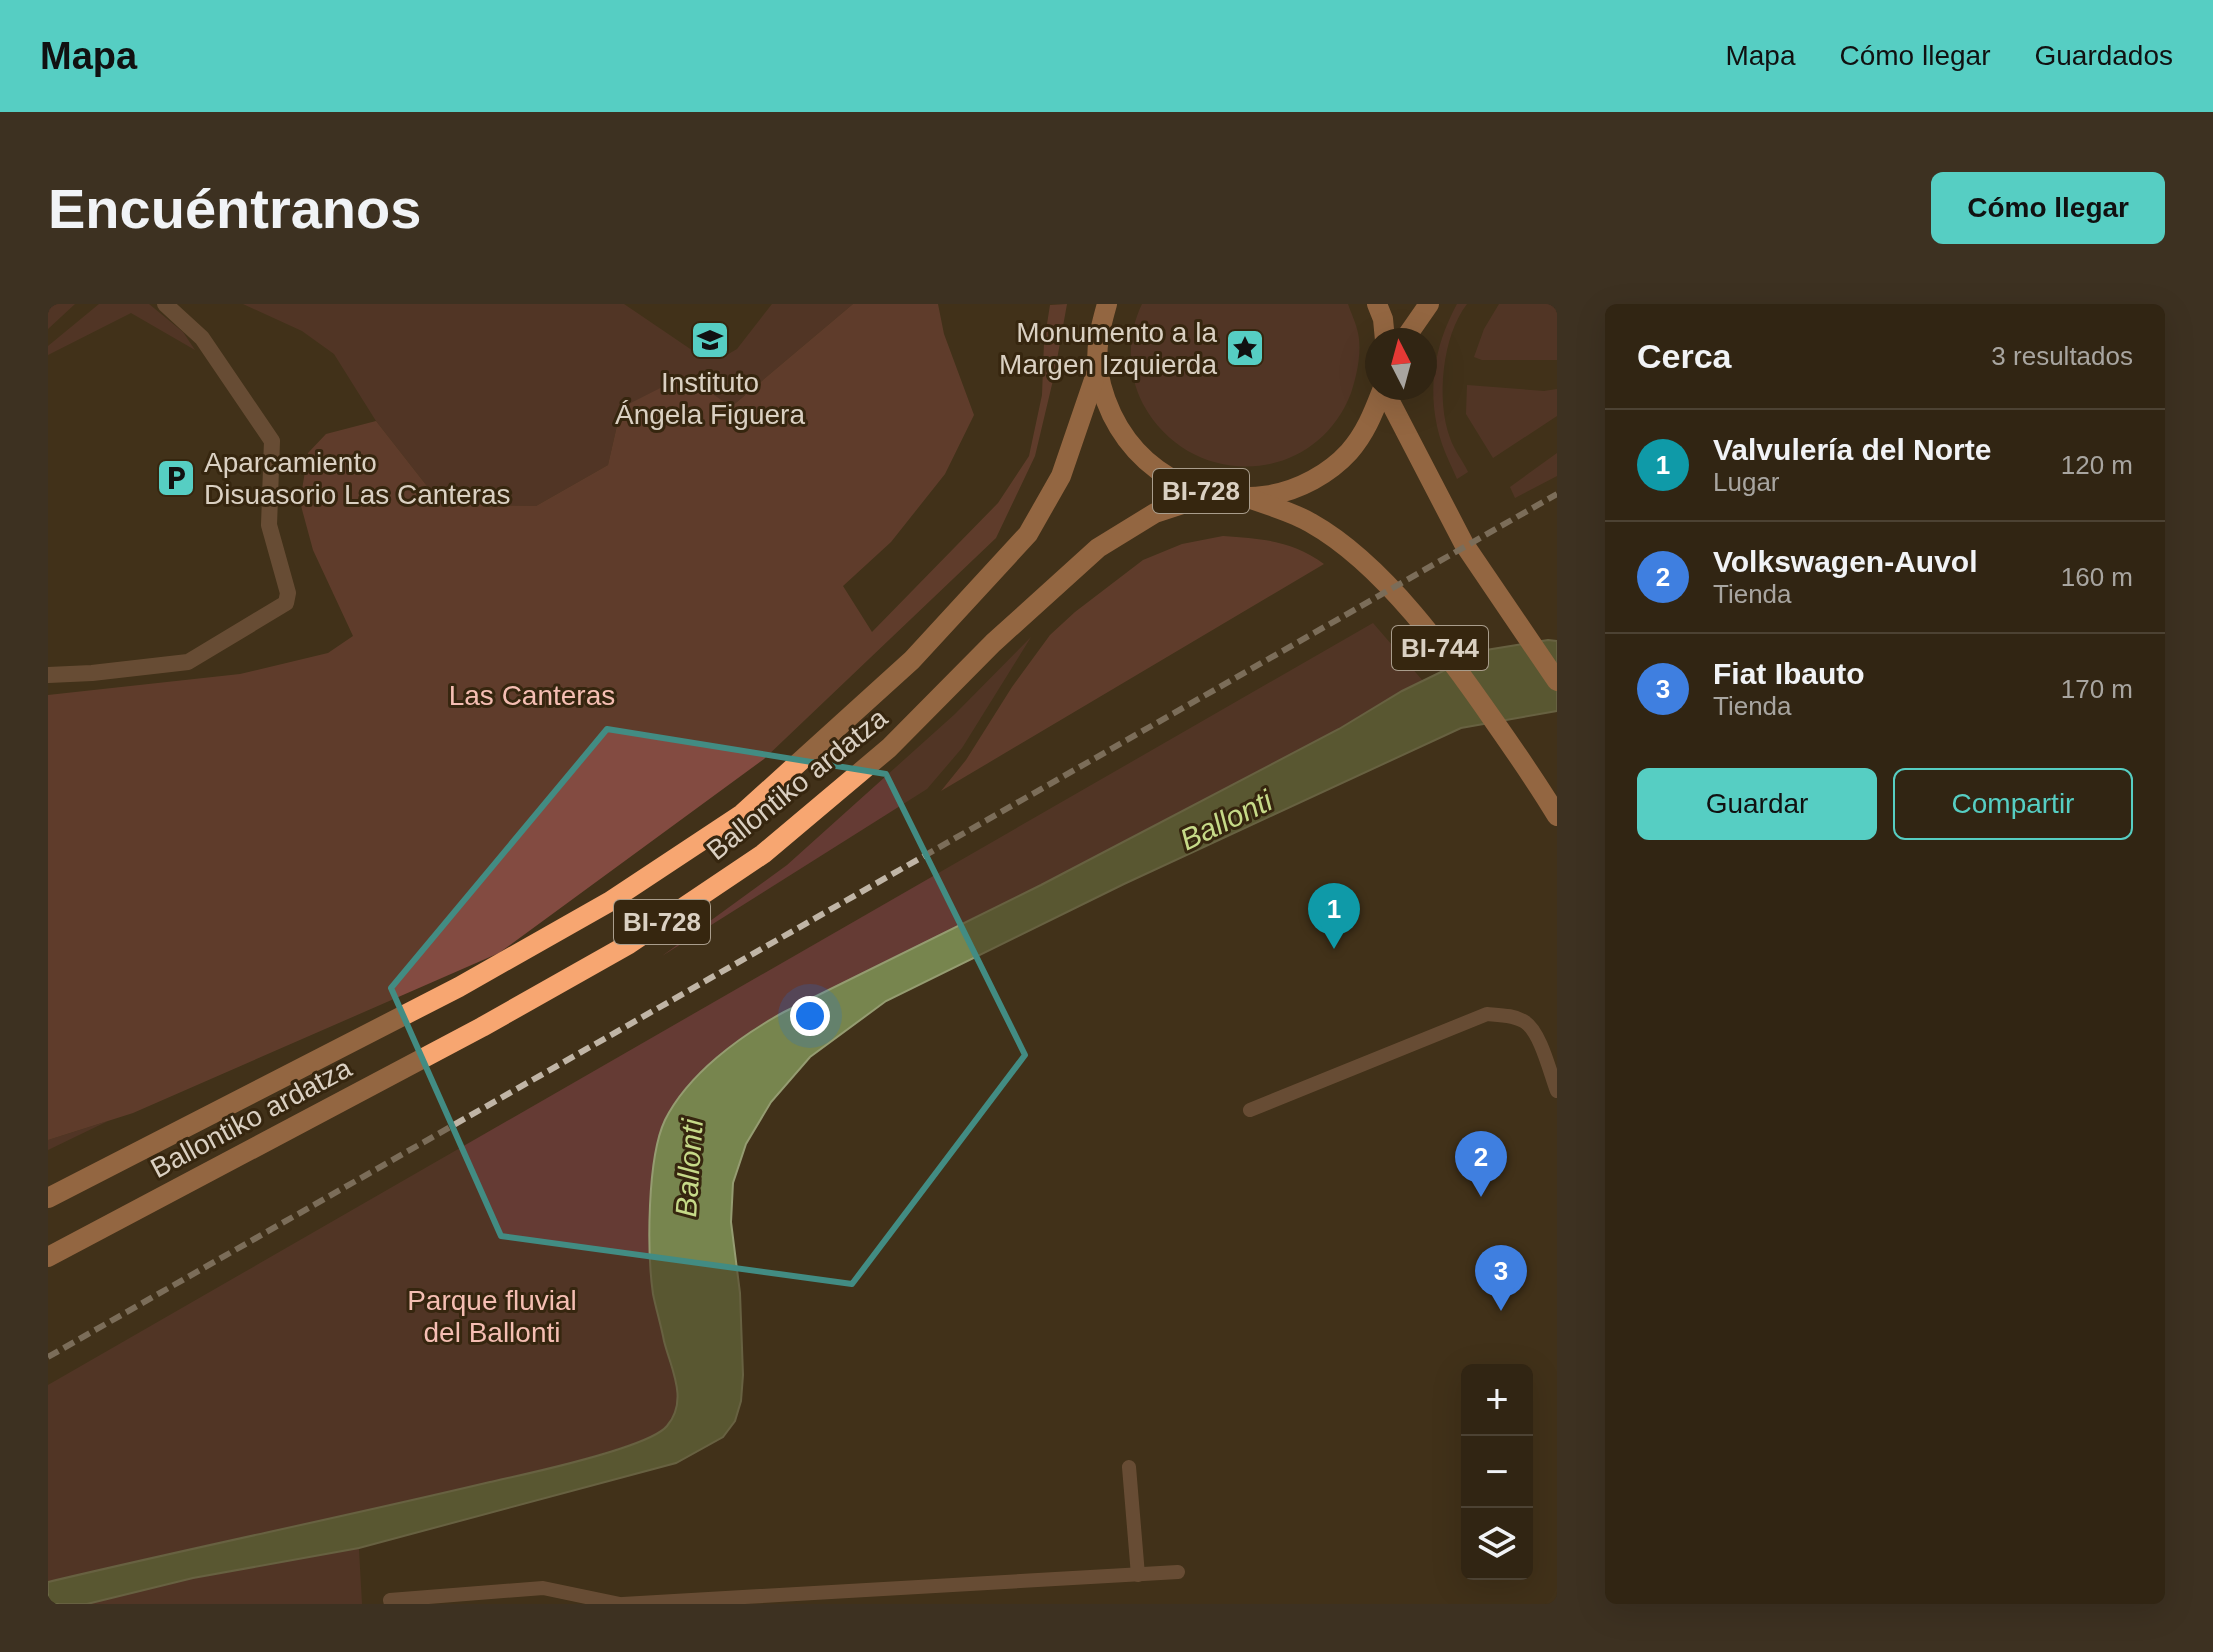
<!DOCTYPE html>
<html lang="es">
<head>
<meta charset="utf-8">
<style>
	body { margin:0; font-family:Helvetica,sans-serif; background:#3d3121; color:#f1f3f6 }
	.controls { position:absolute; right:24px; bottom:24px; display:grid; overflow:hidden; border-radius:12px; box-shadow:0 8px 32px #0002 }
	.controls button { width:72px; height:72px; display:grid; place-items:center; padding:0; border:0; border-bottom:2px solid #4c4233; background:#312513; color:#f1f3f6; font:40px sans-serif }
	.compass { position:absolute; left:1317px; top:24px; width:72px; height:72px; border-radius:50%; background:#312513; box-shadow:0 8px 32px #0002; rotate:354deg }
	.you { position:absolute; left:762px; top:712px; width:28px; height:28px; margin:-20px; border:6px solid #fff; border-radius:50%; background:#1a73e8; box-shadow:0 0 0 12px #1a73e833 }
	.badge { display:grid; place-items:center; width:52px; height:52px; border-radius:50%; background:#56cec3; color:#fff; font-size:26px; font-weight:700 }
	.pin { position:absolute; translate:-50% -66px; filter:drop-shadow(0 2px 4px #0008) }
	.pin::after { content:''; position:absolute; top:42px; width:28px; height:24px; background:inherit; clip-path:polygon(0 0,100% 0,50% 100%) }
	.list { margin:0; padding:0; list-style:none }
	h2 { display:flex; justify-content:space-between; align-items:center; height:104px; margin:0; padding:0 32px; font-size:34px }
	h2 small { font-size:26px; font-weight:400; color:#a8a5a0 }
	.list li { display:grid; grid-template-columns:52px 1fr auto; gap:24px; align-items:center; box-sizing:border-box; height:112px; padding:0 32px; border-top:2px solid #4c4233 }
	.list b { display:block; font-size:30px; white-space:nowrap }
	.list p { margin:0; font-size:26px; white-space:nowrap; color:#a8a5a0 }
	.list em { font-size:26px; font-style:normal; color:#a8a5a0 }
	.actions { display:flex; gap:16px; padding:24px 32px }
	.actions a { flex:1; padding:18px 0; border:2px solid #56cec3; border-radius:12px; text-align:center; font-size:28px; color:#56cec3 }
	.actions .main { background:#56cec3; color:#111 }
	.icon { flex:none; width:44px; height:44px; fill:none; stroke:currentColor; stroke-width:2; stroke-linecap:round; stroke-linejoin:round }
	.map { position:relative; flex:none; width:1509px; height:1300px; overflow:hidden; border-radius:12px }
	header { display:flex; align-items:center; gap:48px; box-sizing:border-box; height:112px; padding:0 40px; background:#56cec3; color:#111 }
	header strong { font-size:38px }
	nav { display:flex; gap:44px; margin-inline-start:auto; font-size:28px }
	.intro { display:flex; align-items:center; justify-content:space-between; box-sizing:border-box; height:192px; padding:0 48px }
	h1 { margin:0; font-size:56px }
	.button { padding:20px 36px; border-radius:12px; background:#56cec3; color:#111; font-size:28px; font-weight:700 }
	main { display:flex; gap:48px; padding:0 48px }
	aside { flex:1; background:#312513; border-radius:12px; box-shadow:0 8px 32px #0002 }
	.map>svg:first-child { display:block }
</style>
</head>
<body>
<header>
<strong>Mapa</strong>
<nav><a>Mapa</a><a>Cómo llegar</a><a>Guardados</a></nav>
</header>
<div class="intro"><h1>Encuéntranos</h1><a class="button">Cómo llegar</a></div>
<main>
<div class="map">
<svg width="1509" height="1300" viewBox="0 0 1509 1300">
	<rect width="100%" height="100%" fill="#413119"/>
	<g fill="#653b34">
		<path d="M0 0H27L0 25Z"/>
		<path d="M51 0H101L135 28 147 46 83 9 0 51V42Z"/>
		<path d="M195 0H576L657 55H672L689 45 724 0H805L683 103 573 104 560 161 488 202 393 200 328 117 286 50 254 27Z"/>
		<path d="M1094 0H1300C1303 9 1308 19 1310 29 1314 48 1309 71 1303 89 1267 183 1142 187 1095 100 1079 69 1079 31 1094 0Z"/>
		<path d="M1409 0H1419C1394 32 1388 96 1402 134 1406 146 1415 157 1420 168L1409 175C1404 163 1398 152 1394 140 1378 91 1385 44 1409 0Z"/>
		<path d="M1451 0H1509V56H1434L1426 53 1436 25Z"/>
		<path d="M1419 81 1496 87 1509 85V112L1445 154 1418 110Z"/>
		<path d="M1509 149V172L1467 194 1462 183Z"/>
		<path d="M1325 319 1375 377 1354 387 1291 425 993 581 707 724 637 786 617 817 608 850 602 925 605 988 622 1061 629 1077 630 1101 617 1125 594 1137 523 1159 309 1210 314 1300H39L145 1274 89 1257 0 1278V1081Z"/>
		<path d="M983 333 914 444 879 485 614 652 739 561 907 410Z"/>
		<path d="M60 817 0 846V836Z"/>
	</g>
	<g fill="#834b41">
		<path d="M805 0H890L896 30 926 111 897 170 843 238 795 282 824 328 950 199 981 152 994 91 996 39 1002 1 1019 0 1006 72 987 152 948 234 716 455 451 649 85 809 0 836V391L192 370 280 349 305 332 265 246 252 198 260 149 278 130 328 117 393 200 488 202 560 161 573 104 638 71 683 103Z"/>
		<path d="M1175 232C1214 235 1243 236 1276 260L893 487 918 456 964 383 1002 331 1027 308 1095 256 1134 240Z"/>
	</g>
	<path fill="#77854e" stroke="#959c71" stroke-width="2" d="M1500 336 1509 337V407L1413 424 1076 580 838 697 762 753 723 798 698 840 685 879 683 918 692 989 695 1071 693 1097 687 1117 675 1133 628 1159 311 1244 145 1274 39 1300H0V1278C147 1243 295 1213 442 1178 474 1171 601 1144 619 1122 641 1096 623 1065 616 1037 613 1021 608 1005 605 990 599 948 599 854 617 816 640 770 692 732 736 708L993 581 1291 425 1354 387 1438 346Z"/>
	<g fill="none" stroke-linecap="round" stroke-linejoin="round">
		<g stroke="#966e55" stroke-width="14">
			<path d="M1202 806 1439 710C1451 711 1467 711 1477 718 1493 729 1502 769 1509 787"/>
			<path d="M1081 1163 1090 1271"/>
			<path d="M343 1300 342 1296 495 1284 572 1300"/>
			<path d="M575 1300 1130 1268"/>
		</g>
		<path stroke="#966e55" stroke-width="16" d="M0 371 44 369 140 358 238 299 240 289 221 221 224 137 154 34 117 0"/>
		<g stroke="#f7a671" stroke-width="20">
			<path d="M1059 0C1053 21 1047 44 1050 66 1064 151 1137 205 1222 191 1251 186 1281 170 1301 148 1318 129 1326 107 1335 84"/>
			<path d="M1329 0 1335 15 1337 36"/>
			<path d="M1356 36 1381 0"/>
			<path d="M1335 84 1416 240 1509 377"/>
			<path d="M1201 194C1221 202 1245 208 1263 219 1336 260 1401 352 1448 420 1469 450 1490 480 1509 512"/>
			<path d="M0 894 411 683 561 598 694 510 864 356 980 230 1013 172 1050 64"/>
			<path d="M0 953 434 723 581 640 715 550 841 444 945 339 1050 244 1107 209 1162 191"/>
		</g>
		<path stroke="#c0b5a6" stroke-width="6" stroke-dasharray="12 6" stroke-linecap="butt" d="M0 1053 1509 190"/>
	</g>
	<path d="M0 0H1509V1300H0ZM559 425 838 470 977 751 804 980 453 932 343 684Z" fill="#413119" fill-opacity=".55" fill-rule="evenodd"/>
	<path fill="none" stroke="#428c83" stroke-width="6" stroke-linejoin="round" d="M559 425 838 470 977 751 804 980 453 932 343 684Z"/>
	<defs>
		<g id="school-square" transform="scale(2)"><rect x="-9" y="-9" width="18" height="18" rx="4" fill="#56cec3" stroke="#36260f"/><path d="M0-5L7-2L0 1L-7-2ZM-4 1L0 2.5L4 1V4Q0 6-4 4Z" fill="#111"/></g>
		<g id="sight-square" transform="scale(2)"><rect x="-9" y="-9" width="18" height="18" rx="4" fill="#56cec3" stroke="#36260f"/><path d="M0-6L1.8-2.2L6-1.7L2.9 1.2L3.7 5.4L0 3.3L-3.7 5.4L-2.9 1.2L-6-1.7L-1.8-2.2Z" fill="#111"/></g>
		<g id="parking-square" transform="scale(2)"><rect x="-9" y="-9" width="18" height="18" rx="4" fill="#56cec3" stroke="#36260f"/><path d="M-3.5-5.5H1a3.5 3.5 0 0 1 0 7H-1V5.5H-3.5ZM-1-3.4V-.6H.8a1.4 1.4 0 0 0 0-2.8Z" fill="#111"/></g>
	</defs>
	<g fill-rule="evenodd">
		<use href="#school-square" x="662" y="36"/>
		<use href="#sight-square" x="1197" y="44"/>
		<use href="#parking-square" x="128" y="174"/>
	</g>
	<g text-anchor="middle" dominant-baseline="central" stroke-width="6" stroke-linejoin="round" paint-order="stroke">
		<g fill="#36260f" stroke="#a99d8c" stroke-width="2">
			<rect x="1105" y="165" width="96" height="44" rx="6"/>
			<rect x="1344" y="322" width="96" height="44" rx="6"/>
			<rect x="566" y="596" width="96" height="44" rx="6"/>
		</g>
		<g font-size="26" font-weight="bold" fill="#dad0c2">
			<text x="1153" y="187">BI-728</text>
			<text x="1392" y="344">BI-744</text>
			<text x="614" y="618">BI-728</text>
		</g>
		<g font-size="28" fill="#dad0c2" stroke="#36260f" text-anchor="end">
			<text x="1169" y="28">Monumento a la<tspan x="1169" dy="32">Margen Izquierda</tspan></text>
			<text x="662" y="78" text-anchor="middle">Instituto<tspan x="662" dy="32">Ángela Figuera</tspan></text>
			<text x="156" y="158" text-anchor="start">Aparcamiento<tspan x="156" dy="32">Disuasorio Las Canteras</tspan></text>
		</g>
		<g font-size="28" fill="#f5beb3" stroke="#36260f">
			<text x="484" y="391">Las Canteras</text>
			<text x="444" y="996">Parque fluvial<tspan x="444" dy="32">del Ballonti</tspan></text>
		</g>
		<g font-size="28" fill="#dad0c2" stroke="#36260f">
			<text transform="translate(749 480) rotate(-39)">Ballontiko ardatza</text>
			<text transform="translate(203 814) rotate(-28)">Ballontiko ardatza</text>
		</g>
		<g font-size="30" font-style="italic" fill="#c6da88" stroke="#36260f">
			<text transform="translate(1178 516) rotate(-26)">Ballonti</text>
			<text transform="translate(641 864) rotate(-86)">Ballonti</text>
		</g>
	</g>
</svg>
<div class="controls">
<button>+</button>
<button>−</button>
<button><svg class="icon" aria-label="layers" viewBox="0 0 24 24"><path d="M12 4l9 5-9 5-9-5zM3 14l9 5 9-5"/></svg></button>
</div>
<svg class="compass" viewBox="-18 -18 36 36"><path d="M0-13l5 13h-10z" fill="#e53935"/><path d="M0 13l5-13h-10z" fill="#a8a5a0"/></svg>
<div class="you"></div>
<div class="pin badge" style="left:1286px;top:645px;background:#0f9aa8">1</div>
<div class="pin badge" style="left:1433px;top:893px;background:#3f7fe0">2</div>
<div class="pin badge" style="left:1453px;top:1007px;background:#3f7fe0">3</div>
</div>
<aside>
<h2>Cerca<small>3 resultados</small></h2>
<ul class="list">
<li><span class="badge" style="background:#0f9aa8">1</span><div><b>Valvulería del Norte</b><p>Lugar</p></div><em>120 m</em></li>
<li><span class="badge" style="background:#3f7fe0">2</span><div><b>Volkswagen-Auvol</b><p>Tienda</p></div><em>160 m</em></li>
<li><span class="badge" style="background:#3f7fe0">3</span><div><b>Fiat Ibauto</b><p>Tienda</p></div><em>170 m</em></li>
</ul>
<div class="actions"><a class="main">Guardar</a><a>Compartir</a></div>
</aside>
</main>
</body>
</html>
